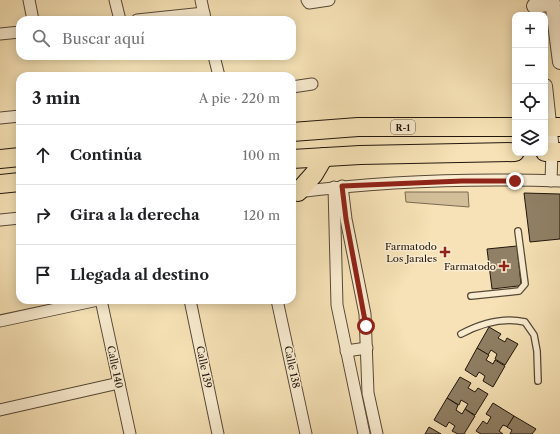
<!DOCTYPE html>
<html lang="es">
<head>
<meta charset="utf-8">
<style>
	body { margin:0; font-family:"Libre Caslon Text",serif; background:#f2f2f2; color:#202124 }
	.controls { position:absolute; right:12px; top:12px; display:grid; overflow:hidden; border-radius:8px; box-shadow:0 2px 10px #0003 }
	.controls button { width:36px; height:36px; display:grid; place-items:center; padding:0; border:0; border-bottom:1px solid #e0e0e0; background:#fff; color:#202124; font:20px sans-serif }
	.stop { position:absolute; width:12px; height:12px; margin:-9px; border:3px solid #8f2418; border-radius:50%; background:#fff }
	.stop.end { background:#8f2418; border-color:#fff; box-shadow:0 1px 4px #0008 }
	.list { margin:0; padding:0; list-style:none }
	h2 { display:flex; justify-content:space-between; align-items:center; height:52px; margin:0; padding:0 16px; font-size:17px }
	h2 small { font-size:13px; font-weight:400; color:#757577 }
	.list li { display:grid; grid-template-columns:26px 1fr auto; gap:12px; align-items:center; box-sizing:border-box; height:60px; padding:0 16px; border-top:1px solid #e0e0e0 }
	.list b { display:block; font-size:15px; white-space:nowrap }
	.list em { font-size:13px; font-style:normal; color:#757577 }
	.icon { flex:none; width:22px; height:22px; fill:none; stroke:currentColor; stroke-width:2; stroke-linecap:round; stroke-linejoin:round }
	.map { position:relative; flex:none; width:560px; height:434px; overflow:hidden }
	.search { position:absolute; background:#fff; box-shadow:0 2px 10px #0003; left:16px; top:16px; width:280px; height:44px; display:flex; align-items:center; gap:10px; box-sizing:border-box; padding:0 14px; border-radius:12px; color:#757577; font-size:15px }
	.panel { position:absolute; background:#fff; box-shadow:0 2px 10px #0003; left:16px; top:72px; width:280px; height:232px; border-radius:12px }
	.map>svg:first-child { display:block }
</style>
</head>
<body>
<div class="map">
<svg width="560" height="434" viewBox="0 0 560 434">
	<rect width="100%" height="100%" fill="#f6e2b6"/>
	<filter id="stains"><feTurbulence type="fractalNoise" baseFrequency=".005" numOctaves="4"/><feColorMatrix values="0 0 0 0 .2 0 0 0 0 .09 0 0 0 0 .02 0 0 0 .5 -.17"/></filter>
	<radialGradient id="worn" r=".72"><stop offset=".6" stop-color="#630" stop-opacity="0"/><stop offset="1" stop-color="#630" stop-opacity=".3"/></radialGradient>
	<path fill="#d2bf99" stroke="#7a6a53" d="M405 192H468L469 207 406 202Z"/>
	<g fill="#908065" stroke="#21160d">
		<path d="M524 193 560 194V239L530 242Z"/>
		<path d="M517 246 521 284 518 286 492 289 487 249Z"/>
		<path d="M489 327 501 334 498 338 505 342 507 338 518 344 505 365 495 359 497 354 491 350 488 355 477 348Z"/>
		<path d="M477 348 489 355 486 360 493 364 495 360 505 366 493 387 483 381 485 376 479 372 476 377 465 370Z"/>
		<path d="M460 377 471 383 468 388 475 392 478 388 488 394 475 415 465 409 468 404 461 400 459 405 447 398Z"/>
		<path d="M447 398 458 405 456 410 462 414 465 409 475 416 464 434H458L452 431 455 426 449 422 446 427 434 420Z"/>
		<path d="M493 403 514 416 508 427 503 425 499 431 503 434H481L476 431 483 421 487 424 491 417 486 414Z"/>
		<path d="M514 416 536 429 532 434H510L512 430 507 427Z"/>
		<path d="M429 427 441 434H425Z"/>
	</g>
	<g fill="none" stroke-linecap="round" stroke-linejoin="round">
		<g stroke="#564937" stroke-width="8">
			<g id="service">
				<path d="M471 296 519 291 525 284 518 231"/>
				<path d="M461 334C480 324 503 317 525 322L534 335 537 351 538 381"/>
			</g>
		</g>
		<g stroke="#564937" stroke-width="13">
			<g id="minor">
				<path d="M29 0 33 20"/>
				<path d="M115 0 120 20"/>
				<path d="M201 0 205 19"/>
				<path d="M307 0 309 3 329 0"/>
				<path d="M137 20 204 13"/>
				<path d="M0 34 20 32"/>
				<path d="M214 56 219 76"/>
				<path d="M292 87 312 84"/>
				<path d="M0 118 20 116"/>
				<path d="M551 181 552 151"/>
				<path d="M342 186 346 219 365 314 368 393 377 434"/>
				<path d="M334 187 337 305 364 434"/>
				<path d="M297 192C383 181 473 178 560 181"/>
				<path d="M0 220 20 218"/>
				<path d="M101 300 130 434"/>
				<path d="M190 300 218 434"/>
				<path d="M277 300 306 434"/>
				<path d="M0 321 98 300"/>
				<path d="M346 351 367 348"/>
				<path d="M0 410 119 383"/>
			</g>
		</g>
		<g stroke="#564937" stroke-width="16">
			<g id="tertiary">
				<path d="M552 0 560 62"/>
				<path d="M534 6 553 3"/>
				<path d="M545 86 552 151"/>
			</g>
		</g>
		<g stroke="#21160d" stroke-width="20">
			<g id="primary">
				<path d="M545 127H560"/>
				<path d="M292 132 358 127H515"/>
				<path d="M545 152H560"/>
				<path d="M0 159 20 157"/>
				<path d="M292 159 360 155 515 152"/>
				<path d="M0 184 20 182"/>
				<path d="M298 192 314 174 324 157"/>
			</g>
		</g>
		<use href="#service" stroke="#f9ecd0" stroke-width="5.5"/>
		<use href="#minor" stroke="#f9ecd0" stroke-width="11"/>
		<use href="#tertiary" stroke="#f9ecd0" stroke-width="14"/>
		<use href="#primary" stroke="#f6e2b6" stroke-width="18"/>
	</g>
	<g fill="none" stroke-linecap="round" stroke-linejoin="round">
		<path stroke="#8f2418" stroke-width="5" d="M366 326 346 219 342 186 462 181H515"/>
	</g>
	<g fill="#8f2418" stroke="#f9ecd0" stroke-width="1.5">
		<path d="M443 246h4v4h4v4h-4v4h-4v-4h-4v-4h4z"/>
		<path d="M502 260h4v4h4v4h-4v4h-4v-4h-4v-4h4z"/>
	</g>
	<g text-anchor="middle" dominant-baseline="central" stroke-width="3" stroke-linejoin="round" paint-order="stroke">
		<rect fill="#f9ecd0" stroke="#625648" stroke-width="1" x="391" y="120" width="24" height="14" rx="3"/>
		<g font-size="9" font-weight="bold" fill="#21160d">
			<text x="403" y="127">R-1</text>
		</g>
		<g font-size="10" fill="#21160d" stroke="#f9ecd0" text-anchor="end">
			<text x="437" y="246">Farmatodo<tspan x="437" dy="12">Los Jarales</tspan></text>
			<text x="496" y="266">Farmatodo</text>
		</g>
		<g font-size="10" fill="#21160d" stroke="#f9ecd0">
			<text transform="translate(115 367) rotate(78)">Calle 140</text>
			<text transform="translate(204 367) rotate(78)">Calle 139</text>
			<text transform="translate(292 367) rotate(78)">Calle 138</text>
		</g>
	</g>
	<rect width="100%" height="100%" filter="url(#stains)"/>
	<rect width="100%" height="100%" fill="url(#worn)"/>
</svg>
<div class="controls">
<button>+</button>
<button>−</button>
<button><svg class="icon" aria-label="locate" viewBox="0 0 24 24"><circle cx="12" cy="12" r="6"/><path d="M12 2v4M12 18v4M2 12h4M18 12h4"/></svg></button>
<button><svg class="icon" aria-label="layers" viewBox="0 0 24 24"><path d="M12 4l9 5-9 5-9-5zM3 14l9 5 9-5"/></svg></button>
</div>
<div class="stop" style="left:366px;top:326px"></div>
<div class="stop end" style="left:515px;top:181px"></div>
<div class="search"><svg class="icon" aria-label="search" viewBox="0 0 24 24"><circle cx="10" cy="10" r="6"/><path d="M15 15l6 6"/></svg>Buscar aquí</div>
<section class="panel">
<h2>3 min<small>A pie · 220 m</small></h2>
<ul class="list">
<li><svg class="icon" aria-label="ahead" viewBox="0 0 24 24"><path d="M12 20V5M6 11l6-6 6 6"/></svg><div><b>Continúa</b></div><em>100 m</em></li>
<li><svg class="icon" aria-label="right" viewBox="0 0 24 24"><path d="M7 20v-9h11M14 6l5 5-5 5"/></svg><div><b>Gira a la derecha</b></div><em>120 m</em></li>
<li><svg class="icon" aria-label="arrive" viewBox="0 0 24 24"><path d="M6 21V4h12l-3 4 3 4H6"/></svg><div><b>Llegada al destino</b></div></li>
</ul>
</section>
</div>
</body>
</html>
